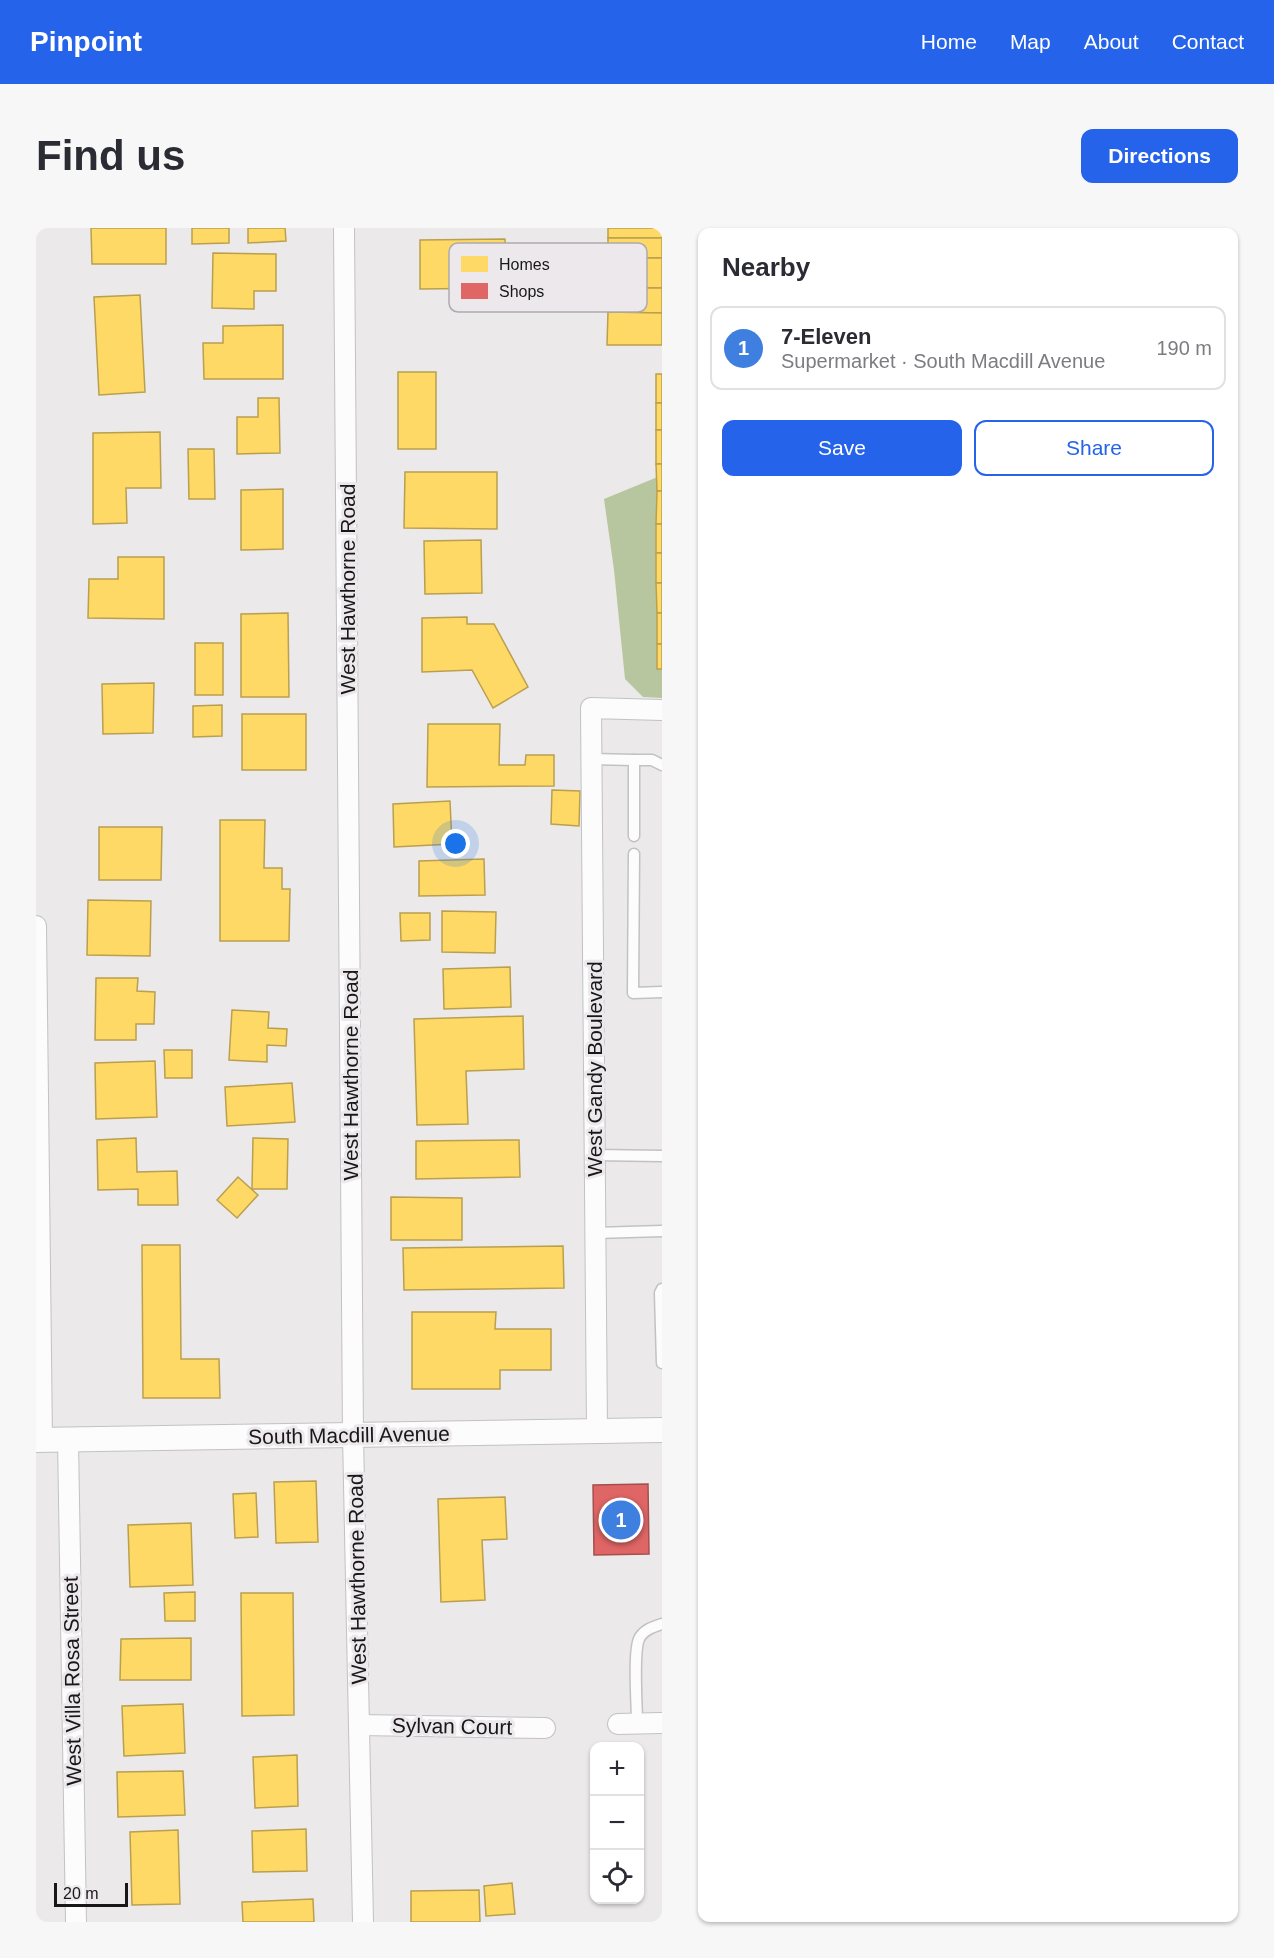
<!DOCTYPE html>
<html lang="en">
<head>
<meta charset="utf-8">
<style>
	body { margin:0; font-family:Arial,sans-serif; background:#f7f7f7; color:#2b2b33 }
	.controls { position:absolute; right:18px; bottom:18px; display:grid; overflow:hidden; border-radius:12px; box-shadow:0 2px 4px #0004 }
	.controls button { width:54px; height:54px; display:grid; place-items:center; padding:0; border:0; border-bottom:2px solid #e1e1e2; background:#fff; color:#2b2b33; font:30px sans-serif }
	.scale { position:absolute; left:18px; bottom:15px; width:74px; box-sizing:border-box; padding-left:6px; border:3px solid #191819; border-top:0; font-size:16px; line-height:21px; white-space:nowrap; color:#191819; -webkit-text-stroke:4px #ece8eb; paint-order:stroke }
	.you { position:absolute; left:420px; top:616px; width:21px; height:21px; margin:-15px; border:4px solid #fff; border-radius:50%; background:#1a73e8; box-shadow:0 0 0 9px #1a73e833 }
	.badge { display:grid; place-items:center; width:39px; height:39px; border-radius:50%; background:#2563eb; color:#fff; font-size:20px; font-weight:700 }
	.pin { position:absolute; translate:-50% -50%; border:3px solid #fff; box-shadow:0 2px 6px #0006 }
	.list { margin:0; padding:0; list-style:none }
	h2 { display:flex; justify-content:space-between; align-items:center; height:78px; margin:0; padding:0 24px; font-size:26px }
	h2 small { font-size:20px; font-weight:400; color:#7c7c81 }
	.list li { display:grid; grid-template-columns:39px 1fr auto; gap:18px; align-items:center; box-sizing:border-box; height:84px; margin:0 12px 12px; padding:0 12px; border:2px solid #e1e1e2; border-radius:12px }
	.list b { display:block; font-size:22px; white-space:nowrap }
	.list p { margin:0; font-size:20px; white-space:nowrap; color:#7c7c81 }
	.list em { font-size:20px; font-style:normal; color:#7c7c81 }
	.actions { display:flex; gap:12px; padding:18px 24px }
	.actions a { flex:1; padding:14px 0; border:2px solid #2563eb; border-radius:12px; text-align:center; font-size:21px; color:#2563eb }
	.actions .main { background:#2563eb; color:#fff }
	.icon { flex:none; width:33px; height:33px; fill:none; stroke:currentColor; stroke-width:2; stroke-linecap:round; stroke-linejoin:round }
	.map { position:relative; flex:none; width:626px; height:1694px; overflow:hidden; border-radius:12px }
	header { display:flex; align-items:center; gap:36px; box-sizing:border-box; height:84px; padding:0 30px; background:#2563eb; color:#fff }
	header strong { font-size:28px }
	nav { display:flex; gap:33px; margin-inline-start:auto; font-size:21px }
	.intro { display:flex; align-items:center; justify-content:space-between; box-sizing:border-box; height:144px; padding:0 36px }
	h1 { margin:0; font-size:42px }
	.button { padding:15px 27px; border-radius:12px; background:#2563eb; color:#fff; font-size:21px; font-weight:700 }
	main { display:flex; gap:36px; padding:0 36px }
	aside { flex:1; background:#fff; border-radius:12px; box-shadow:0 2px 4px #0004 }
	.map>svg:first-child { display:block }
</style>
</head>
<body>
<header>
<strong>Pinpoint</strong>
<nav><a>Home</a><a>Map</a><a>About</a><a>Contact</a></nav>
</header>
<div class="intro"><h1>Find us</h1><a class="button">Directions</a></div>
<main>
<div class="map">
<svg width="626" height="1694" viewBox="0 0 626 1694">
	<rect width="100%" height="100%" fill="#ebe9ea"/>
	<path fill="#b8c6a0" d="M624 248 626 251V470L607 469 589 451 578 342 568 271Z"/>
	<g fill="#ffd966" stroke="#ba9f4f" stroke-width="1.5">
		<path d="M55 0H130V36H56Z"/>
		<path d="M156 0H193V15L156 16Z"/>
		<path d="M212 0H249L250 13 212 15Z"/>
		<rect x="572" y="0" width="54" height="10"/>
		<rect x="572" y="10" width="54" height="20"/>
		<path d="M469 11 470 60 384 61V12Z"/>
		<path d="M177 25 240 26V63H218V81L176 80Z"/>
		<rect x="572" y="30" width="54" height="30"/>
		<path d="M572 60H626V85L572 84Z"/>
		<path d="M104 67 109 164 63 167 58 69Z"/>
		<path d="M572 84 626 85V117H571Z"/>
		<path d="M247 97V151H168L167 115H187V98Z"/>
		<rect x="362" y="144" width="38" height="77"/>
		<rect x="620" y="146" width="6" height="29"/>
		<path d="M222 170H243L244 225 201 226V189H222Z"/>
		<rect x="620" y="175" width="6" height="27"/>
		<rect x="620" y="202" width="6" height="34"/>
		<path d="M124 204 125 260H90L91 295 57 296V205Z"/>
		<path d="M152 221H178L179 271H153Z"/>
		<path d="M620 236H626V263H621Z"/>
		<path d="M369 244H461V301L368 300Z"/>
		<path d="M247 261V321L205 322V262Z"/>
		<path d="M621 263H626V296H620Z"/>
		<rect x="620" y="296" width="6" height="29"/>
		<path d="M445 312 446 365 389 366 388 313Z"/>
		<rect x="620" y="325" width="6" height="30"/>
		<path d="M82 329H128V391L52 390 53 351H82Z"/>
		<path d="M620 355H626V385H621Z"/>
		<path d="M252 385 253 469H205V386Z"/>
		<rect x="621" y="385" width="5" height="31"/>
		<path d="M431 389V396H458L492 459 457 480 436 442 386 444V390Z"/>
		<rect x="159" y="415" width="28" height="52"/>
		<rect x="621" y="416" width="5" height="25"/>
		<path d="M118 455 117 505 67 506 66 456Z"/>
		<path d="M186 477V508L157 509V478Z"/>
		<rect x="206" y="486" width="64" height="56"/>
		<path d="M392 496H464L463 537H489L490 527H518V558L391 559Z"/>
		<path d="M516 562 544 563 543 598 515 596Z"/>
		<path d="M414 573 416 616 358 619 357 576Z"/>
		<path d="M184 592H229L228 640H246V661H254L253 713H184Z"/>
		<path d="M63 599H126L125 652H63Z"/>
		<path d="M448 631 449 667 383 668V633Z"/>
		<path d="M52 672 115 673 114 728 51 727Z"/>
		<path d="M406 683 460 684 459 725 406 724Z"/>
		<path d="M364 685H394V712L365 713Z"/>
		<path d="M474 739 475 779 408 781 407 741Z"/>
		<path d="M60 750H102L101 763 119 764 118 796H100V812H59Z"/>
		<path d="M196 782 233 784 232 800 251 801 250 818 231 817V834L193 832Z"/>
		<path d="M487 788 488 841 430 843 432 896 381 897 378 791Z"/>
		<path d="M128 822H156V850H129Z"/>
		<path d="M119 833 121 889 60 891 59 835Z"/>
		<path d="M256 855 259 894 191 898 189 859Z"/>
		<path d="M100 910 101 944 141 943 142 977H102V961L62 962 61 912Z"/>
		<path d="M217 910 252 911 251 961H216Z"/>
		<path d="M483 912 484 949 380 951V913Z"/>
		<path d="M202 949 222 967 201 990 181 972Z"/>
		<path d="M355 969 426 970V1012H355Z"/>
		<path d="M106 1017H144L145 1131H183L184 1170H107Z"/>
		<path d="M527 1018 528 1060 368 1062 367 1020Z"/>
		<path d="M376 1084H460L459 1101H515V1142H464V1161H376Z"/>
		<path d="M280 1253 282 1314 240 1315 238 1254Z"/>
		<path d="M220 1265 222 1309 199 1310 197 1266Z"/>
		<path d="M469 1269 471 1311 446 1312 449 1372 405 1374 402 1271Z"/>
		<path d="M155 1295 157 1357 94 1359 92 1297Z"/>
		<path d="M159 1364V1393H129L128 1365Z"/>
		<path d="M205 1365H257L258 1487 206 1488Z"/>
		<path d="M155 1410V1452H84L85 1411Z"/>
		<path d="M147 1476 149 1525 88 1528 86 1478Z"/>
		<path d="M261 1527 262 1578 219 1580 217 1529Z"/>
		<path d="M147 1543 149 1587 82 1589 81 1544Z"/>
		<path d="M270 1601 271 1643 217 1644 216 1603Z"/>
		<path d="M142 1602 144 1676 96 1677 94 1604Z"/>
		<path d="M476 1655 479 1686 450 1688 448 1658Z"/>
		<path d="M443 1662 444 1694H375V1663Z"/>
		<path d="M277 1671 278 1694H207L206 1674Z"/>
	</g>
	<path fill="#e06666" stroke="#a44f4f" stroke-width="1.5" d="M612 1256 613 1326 558 1327 557 1257Z"/>
	<g fill="none" stroke-linecap="round" stroke-linejoin="round">
		<g stroke="#c3c2c3" stroke-width="13">
			<g id="service">
				<path d="M555 531 598 532V608"/>
				<path d="M598 532H616L626 537"/>
				<path d="M598 626 597 765 626 764"/>
				<path d="M559 927 626 928"/>
				<path d="M559 1005 626 1003"/>
				<path d="M626 1061 624 1065 626 1135"/>
				<path d="M601 1495C601 1477 597 1425 603 1411 607 1402 617 1399 626 1396"/>
			</g>
		</g>
		<g stroke="#c3c2c3" stroke-width="22">
			<g id="minor">
				<path d="M308 0 317 1207 327 1694"/>
				<path d="M0 698 6 1212"/>
				<path d="M561 1202 555 480 626 482"/>
				<path d="M32 1212 40 1694"/>
				<path d="M582 1496 626 1495"/>
				<path d="M324 1497 509 1500"/>
			</g>
		</g>
		<g stroke="#c3c2c3" stroke-width="26">
			<path id="tertiary" d="M0 1212 626 1202"/>
		</g>
		<use href="#service" stroke="#fcfcfc" stroke-width="10"/>
		<use href="#minor" stroke="#fcfcfc" stroke-width="20"/>
		<use href="#tertiary" stroke="#fcfcfc" stroke-width="24"/>
	</g>
	<g text-anchor="middle" dominant-baseline="central" stroke-width="6" stroke-linejoin="round" paint-order="stroke">
		<g font-size="21" fill="#191819" stroke="#ece8eb">
			<text transform="translate(311 361) rotate(-90)">West Hawthorne Road</text>
			<text transform="translate(558 841) rotate(-90)">West Gandy Boulevard</text>
			<text transform="translate(314 847) rotate(-90)">West Hawthorne Road</text>
			<text transform="translate(313 1207) rotate(-1)">South Macdill Avenue</text>
			<text transform="translate(321 1351) rotate(-91)">West Hawthorne Road</text>
			<text transform="translate(36 1453) rotate(-91)">West Villa Rosa Street</text>
			<text transform="translate(416 1498) rotate(1)">Sylvan Court</text>
		</g>
	</g>
	<rect x="413" y="15" width="198" height="69" rx="9" fill="#ece8eb" stroke="#adaaac" stroke-width="1.5"/>
	<rect x="425" y="28" width="27" height="16" fill="#ffd966"/>
	<rect x="425" y="55" width="27" height="16" fill="#e06666"/>
	<g font-size="16" fill="#191819">
		<text x="463" y="42">Homes</text>
		<text x="463" y="69">Shops</text>
	</g>
</svg>
<div class="controls">
<button>+</button>
<button>−</button>
<button><svg class="icon" aria-label="locate" viewBox="0 0 24 24"><circle cx="12" cy="12" r="6"/><path d="M12 2v4M12 18v4M2 12h4M18 12h4"/></svg></button>
</div>
<div class="scale">20 m</div>
<div class="you"></div>
<div class="pin badge" style="left:585px;top:1292px;background:#3f7fe0">1</div>
</div>
<aside>
<h2>Nearby<small></small></h2>
<ul class="list">
<li><span class="badge" style="background:#3f7fe0">1</span><div><b>7-Eleven</b><p>Supermarket · South Macdill Avenue</p></div><em>190 m</em></li>
</ul>
<div class="actions"><a class="main">Save</a><a>Share</a></div>
</aside>
</main>
</body>
</html>
